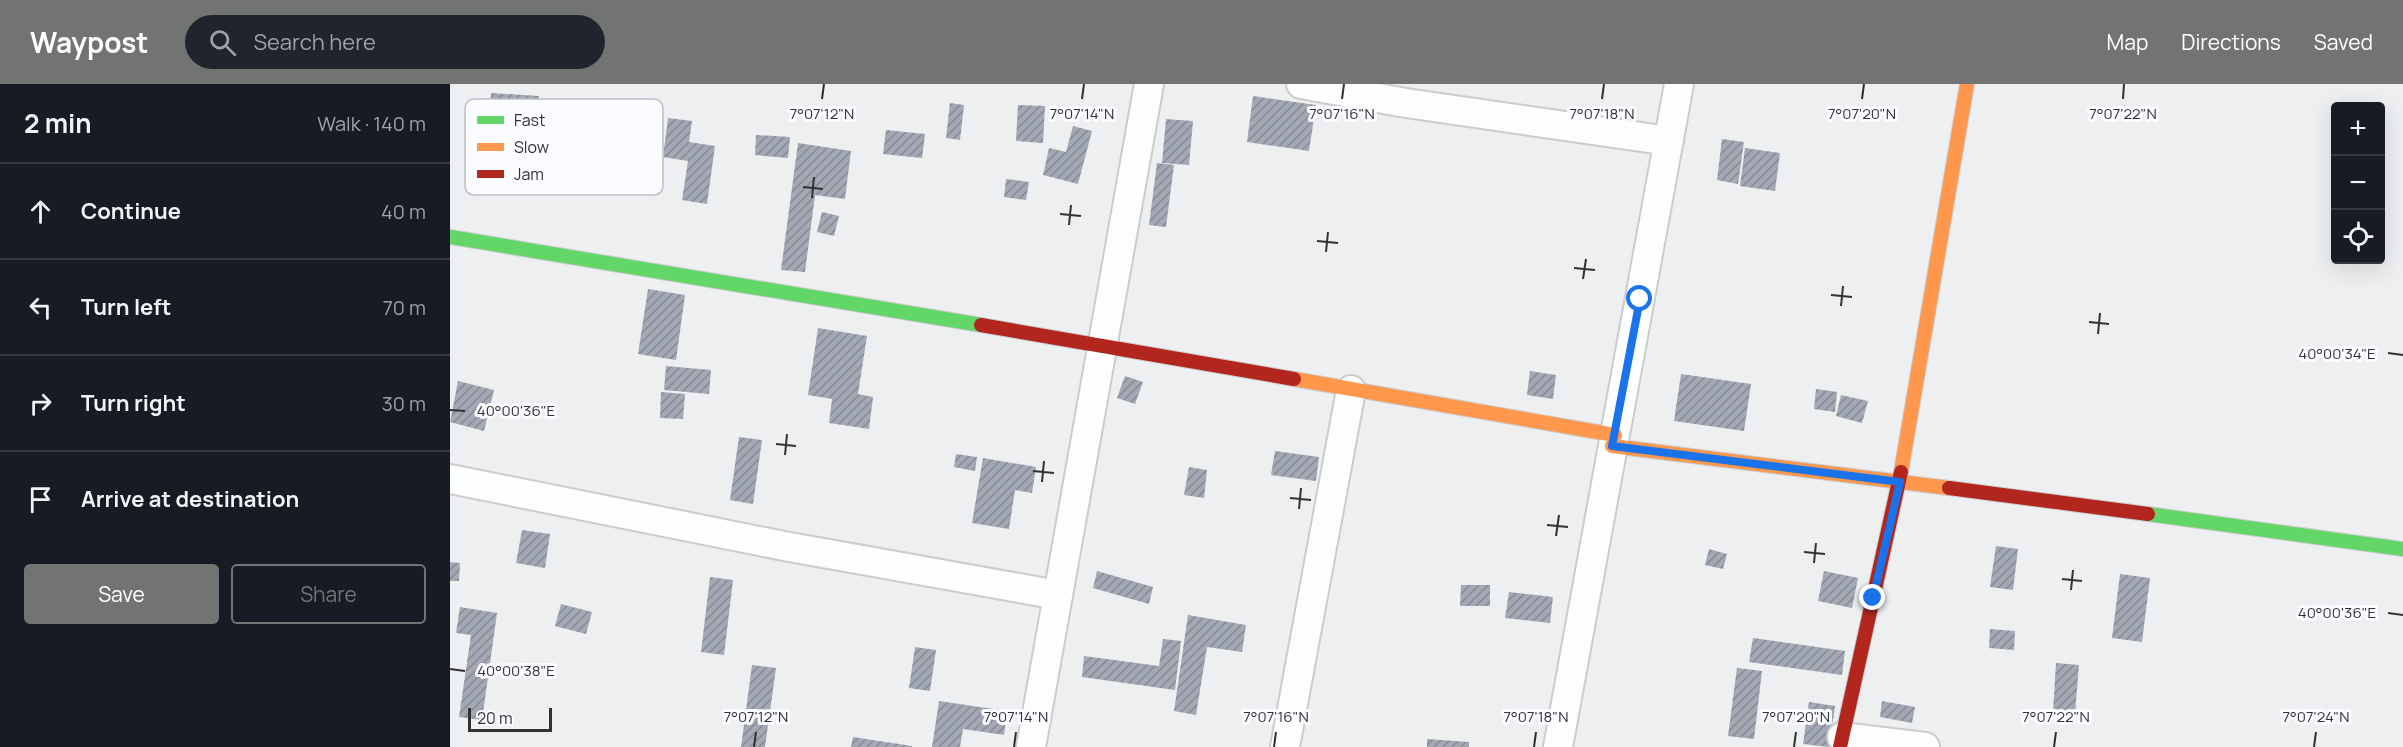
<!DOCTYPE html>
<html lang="en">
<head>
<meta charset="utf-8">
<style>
	body { margin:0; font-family:Manrope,sans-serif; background:#20242c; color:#f1f3f6 }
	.controls { position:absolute; right:18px; top:18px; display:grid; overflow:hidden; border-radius:6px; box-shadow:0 6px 24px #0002 }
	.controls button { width:54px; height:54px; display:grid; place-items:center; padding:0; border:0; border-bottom:2px solid #363941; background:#171b24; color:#f1f3f6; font:30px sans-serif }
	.scale { position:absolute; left:18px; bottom:15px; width:84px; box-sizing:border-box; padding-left:6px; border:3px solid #303132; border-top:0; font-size:16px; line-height:21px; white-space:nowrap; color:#303132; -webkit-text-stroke:4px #fbfcff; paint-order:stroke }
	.stop { position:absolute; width:18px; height:18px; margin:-14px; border:4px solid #1a73e8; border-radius:50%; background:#fff }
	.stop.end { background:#1a73e8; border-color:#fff; box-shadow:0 2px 6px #0008 }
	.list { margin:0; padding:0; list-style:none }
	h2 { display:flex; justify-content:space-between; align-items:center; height:78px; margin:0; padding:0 24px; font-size:26px }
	h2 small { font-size:20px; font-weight:400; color:#9ea1a6 }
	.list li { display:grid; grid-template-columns:39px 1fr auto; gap:18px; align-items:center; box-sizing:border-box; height:96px; padding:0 24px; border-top:2px solid #363941 }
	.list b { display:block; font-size:22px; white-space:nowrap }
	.list em { font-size:20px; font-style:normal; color:#9ea1a6 }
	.actions { display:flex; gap:12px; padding:18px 24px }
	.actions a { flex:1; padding:14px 0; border:2px solid #727474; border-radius:6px; text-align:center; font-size:21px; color:#727474 }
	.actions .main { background:#727474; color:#fff }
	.icon { flex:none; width:33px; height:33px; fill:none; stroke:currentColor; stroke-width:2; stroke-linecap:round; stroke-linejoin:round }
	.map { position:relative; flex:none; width:1953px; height:663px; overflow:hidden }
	header { display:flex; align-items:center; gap:36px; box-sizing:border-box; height:84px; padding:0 30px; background:#727474; color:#fff }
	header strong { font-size:28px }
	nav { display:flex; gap:33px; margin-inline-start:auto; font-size:21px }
	.search { width:420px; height:54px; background:#20242c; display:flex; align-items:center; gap:15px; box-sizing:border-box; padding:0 21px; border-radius:33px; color:#9ea1a6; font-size:22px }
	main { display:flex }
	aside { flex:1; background:#171b24 }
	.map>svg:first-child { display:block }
</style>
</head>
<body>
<header>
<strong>Waypost</strong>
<div class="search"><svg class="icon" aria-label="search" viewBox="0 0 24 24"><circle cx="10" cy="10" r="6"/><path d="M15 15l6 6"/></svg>Search here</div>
<nav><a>Map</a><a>Directions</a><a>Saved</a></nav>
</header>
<main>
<aside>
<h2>2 min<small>Walk · 140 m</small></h2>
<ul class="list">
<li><svg class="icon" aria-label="ahead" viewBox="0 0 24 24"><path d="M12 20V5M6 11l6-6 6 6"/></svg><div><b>Continue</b></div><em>40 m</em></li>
<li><svg class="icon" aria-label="left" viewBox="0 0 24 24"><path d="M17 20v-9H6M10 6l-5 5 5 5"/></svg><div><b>Turn left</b></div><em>70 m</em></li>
<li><svg class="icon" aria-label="right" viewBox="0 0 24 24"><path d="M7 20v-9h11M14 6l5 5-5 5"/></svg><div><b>Turn right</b></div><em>30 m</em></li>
<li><svg class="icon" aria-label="arrive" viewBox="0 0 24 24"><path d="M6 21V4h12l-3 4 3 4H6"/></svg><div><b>Arrive at destination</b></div></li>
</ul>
<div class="actions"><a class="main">Save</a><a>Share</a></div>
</aside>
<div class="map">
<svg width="1953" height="663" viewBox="0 0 1953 663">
	<defs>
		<pattern id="building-hatch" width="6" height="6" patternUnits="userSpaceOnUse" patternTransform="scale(1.5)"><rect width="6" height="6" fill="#a3a9b4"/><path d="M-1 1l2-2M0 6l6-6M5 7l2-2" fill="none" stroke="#858a93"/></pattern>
	</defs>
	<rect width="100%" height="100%" fill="#eeeff0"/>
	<g fill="url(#building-hatch)">
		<path d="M41 9 89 12 87 53 38 49Z"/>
		<path d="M803 12 866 21 859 67 797 58Z"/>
		<path d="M500 19 514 21 510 56 496 54Z"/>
		<path d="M568 21 595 22 593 59 566 57Z"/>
		<path d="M218 34 242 37 239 58 265 62 257 120 232 116 238 77 213 73Z"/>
		<path d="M716 35 743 37 739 81 712 79Z"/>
		<path d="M623 42 642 47 628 100 593 91 599 64 616 68Z"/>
		<path d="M436 46 475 50 472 74 433 70Z"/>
		<path d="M306 51 340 53 338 74 305 71Z"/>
		<path d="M1272 55 1294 58 1288 100 1267 96Z"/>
		<path d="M348 59 401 67 395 115 365 111 355 188 331 186Z"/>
		<path d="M1295 64 1330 69 1325 107 1290 102Z"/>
		<path d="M707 79 724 81 716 143 699 141Z"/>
		<path d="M556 95 579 98 576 116 554 113Z"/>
		<path d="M372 128 389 132 384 152 367 148Z"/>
		<path d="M198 205 235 211 226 276 188 270Z"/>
		<path d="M368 244 417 252 408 310 423 313 419 345 379 339 382 315 358 311Z"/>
		<path d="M216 282 261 286 259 310 214 306Z"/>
		<path d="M1080 287 1106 291 1103 315 1077 311Z"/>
		<path d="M1231 290 1301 300 1294 347 1224 337Z"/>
		<path d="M675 292 693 298 685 320 667 314Z"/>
		<path d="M8 297 44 306 34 347 0 338Z"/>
		<path d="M1366 305 1387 308 1385 328 1364 325Z"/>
		<path d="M211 308 235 310 233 335 210 334Z"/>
		<path d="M1391 311 1418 317 1412 339 1386 332Z"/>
		<path d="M289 353 312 356 303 420 280 416Z"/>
		<path d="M825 367 869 373 866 397 821 391Z"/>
		<path d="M506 370 527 373 525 387 504 383Z"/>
		<path d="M533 374 586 383 582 409 565 406 559 445 522 439Z"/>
		<path d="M739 383 757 386 754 414 734 411Z"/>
		<path d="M72 446 100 450 95 484 66 479Z"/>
		<path d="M1546 462 1568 465 1563 506 1540 503Z"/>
		<path d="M1259 465 1277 470 1273 485 1255 481Z"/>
		<path d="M0 478 10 479 9 497H0Z"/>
		<path d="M647 487 703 503 699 520 643 504Z"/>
		<path d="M1374 487 1408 494 1402 524 1368 517Z"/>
		<path d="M1670 490 1700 494 1692 558 1662 554Z"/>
		<path d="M260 493 283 496 274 571 251 568Z"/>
		<path d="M1011 501H1040V522H1010Z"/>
		<path d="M1059 508 1103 513 1100 539 1055 534Z"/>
		<path d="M111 520 142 528 136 550 105 542Z"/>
		<path d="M10 523 47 529 32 636 9 633 21 551 6 549Z"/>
		<path d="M738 531 796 541 792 568 757 563 746 631 724 627Z"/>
		<path d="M1540 545 1565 547 1564 566 1539 564Z"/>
		<path d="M1303 554 1395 567 1392 591 1299 578Z"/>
		<path d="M713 555 731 557 725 606 632 593 634 572 709 582Z"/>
		<path d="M465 563 486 566 480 607 459 604Z"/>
		<path d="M1606 579 1629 581 1625 630 1603 628Z"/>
		<path d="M302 581 326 584 315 663H291Z"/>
		<path d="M1287 584 1312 587 1304 655 1278 652Z"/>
		<path d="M489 617 557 627 554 651 513 645 510 663H482Z"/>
		<path d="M1432 617 1465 623 1462 639 1430 633Z"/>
		<path d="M1359 618 1385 622 1379 663 1353 660Z"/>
		<path d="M403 653 462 662V663H401Z"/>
		<path d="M977 655 1019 658V663H977Z"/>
	</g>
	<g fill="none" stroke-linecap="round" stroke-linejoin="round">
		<g stroke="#cbcccd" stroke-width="32">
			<g id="street">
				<path d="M851 0 956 19 1219 57"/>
				<path d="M0 395 334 462 608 511"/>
				<path d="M1392 653 1475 663"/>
				<path d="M581 663 699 0"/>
				<path d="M835 663 901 306"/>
				<path d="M1108 663 1229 0"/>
			</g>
		</g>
		<g stroke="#cbcccd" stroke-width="16">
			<g id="fast">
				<path d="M0 153 531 241"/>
				<path d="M1698 430 1953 465"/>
			</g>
		</g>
		<g stroke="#cbcccd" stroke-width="16">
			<g id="slow">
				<path d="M844 295 1165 351"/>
				<path d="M1162 362 1499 404"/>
				<path d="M1451 388 1517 0"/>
			</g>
		</g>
		<g stroke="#cbcccd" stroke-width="16">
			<g id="jam">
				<path d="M531 241 844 295"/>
				<path d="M1499 404 1698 430"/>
				<path d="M1390 663 1451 388"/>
			</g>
		</g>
		<use href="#street" stroke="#fcfdfd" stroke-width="28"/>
		<use href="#fast" stroke="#63d668" stroke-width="14"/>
		<use href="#slow" stroke="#ff974d" stroke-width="14"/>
		<use href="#jam" stroke="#b3261e" stroke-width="14"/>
	</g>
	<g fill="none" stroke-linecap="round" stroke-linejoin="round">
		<path stroke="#1a73e8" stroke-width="8" d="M1190 215 1162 362 1450 398 1423 514"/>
	</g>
	<path fill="none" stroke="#303132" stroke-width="2" d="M372 15 374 0M632 15 634 0M892 15 894 0M1152 15 1154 0M1412 15 1414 0M1673 15 1674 0M353 103 373 105M362 114 364 93M610 130 631 132M619 141 621 121M867 157 888 159M876 168 878 148M1124 184 1145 186M1133 195 1136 175M1381 211 1402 213M1391 222 1393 202M1639 238 1659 240M1648 250 1650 229M1938 269 1953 271M0 326 15 327M326 360 346 362M335 371 337 350M583 387 604 389M592 398 594 377M840 414 861 416M849 425 851 404M1097 441 1118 443M1106 452 1109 431M1354 468 1375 470M1364 479 1366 459M1612 495 1632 497M1621 506 1623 486M1938 529 1953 531M0 585 15 587M304 663 306 648M564 663 566 648M824 663 826 648M1084 663 1086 648M1344 663 1346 648M1604 663 1606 648M1864 663 1866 648"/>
	<rect x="15" y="15" width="198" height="96" rx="9" fill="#fbfcff" stroke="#bebfc2" stroke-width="1.5"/>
	<rect x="27" y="32" width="27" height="8" fill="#63d668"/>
	<rect x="27" y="59" width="27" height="8" fill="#ff974d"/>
	<rect x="27" y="86" width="27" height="8" fill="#b3261e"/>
	<g font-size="16" fill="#303132">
		<text x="64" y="42">Fast</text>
		<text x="64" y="69">Slow</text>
		<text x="64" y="96">Jam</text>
	</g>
	<g font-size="15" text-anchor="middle" fill="#303132" stroke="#fbfcff" stroke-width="6" stroke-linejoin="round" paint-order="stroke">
		<text x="372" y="35">7°07'12"N</text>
		<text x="632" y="35">7°07'14"N</text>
		<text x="892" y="35">7°07'16"N</text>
		<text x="1152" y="35">7°07'18"N</text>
		<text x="1412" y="35">7°07'20"N</text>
		<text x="1673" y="35">7°07'22"N</text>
		<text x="1887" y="275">40°00'34"E</text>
		<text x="66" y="332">40°00'36"E</text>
		<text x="1887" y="534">40°00'36"E</text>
		<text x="66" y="592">40°00'38"E</text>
		<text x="306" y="638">7°07'12"N</text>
		<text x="566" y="638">7°07'14"N</text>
		<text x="826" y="638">7°07'16"N</text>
		<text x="1086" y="638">7°07'18"N</text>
		<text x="1346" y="638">7°07'20"N</text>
		<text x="1606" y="638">7°07'22"N</text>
		<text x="1866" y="638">7°07'24"N</text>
	</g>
</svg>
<div class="controls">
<button>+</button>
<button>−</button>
<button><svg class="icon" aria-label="locate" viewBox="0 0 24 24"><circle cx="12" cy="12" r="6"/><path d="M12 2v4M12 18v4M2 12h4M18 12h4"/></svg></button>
</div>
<div class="scale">20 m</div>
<div class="stop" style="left:1190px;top:215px"></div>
<div class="stop end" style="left:1423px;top:514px"></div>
</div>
</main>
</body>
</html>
